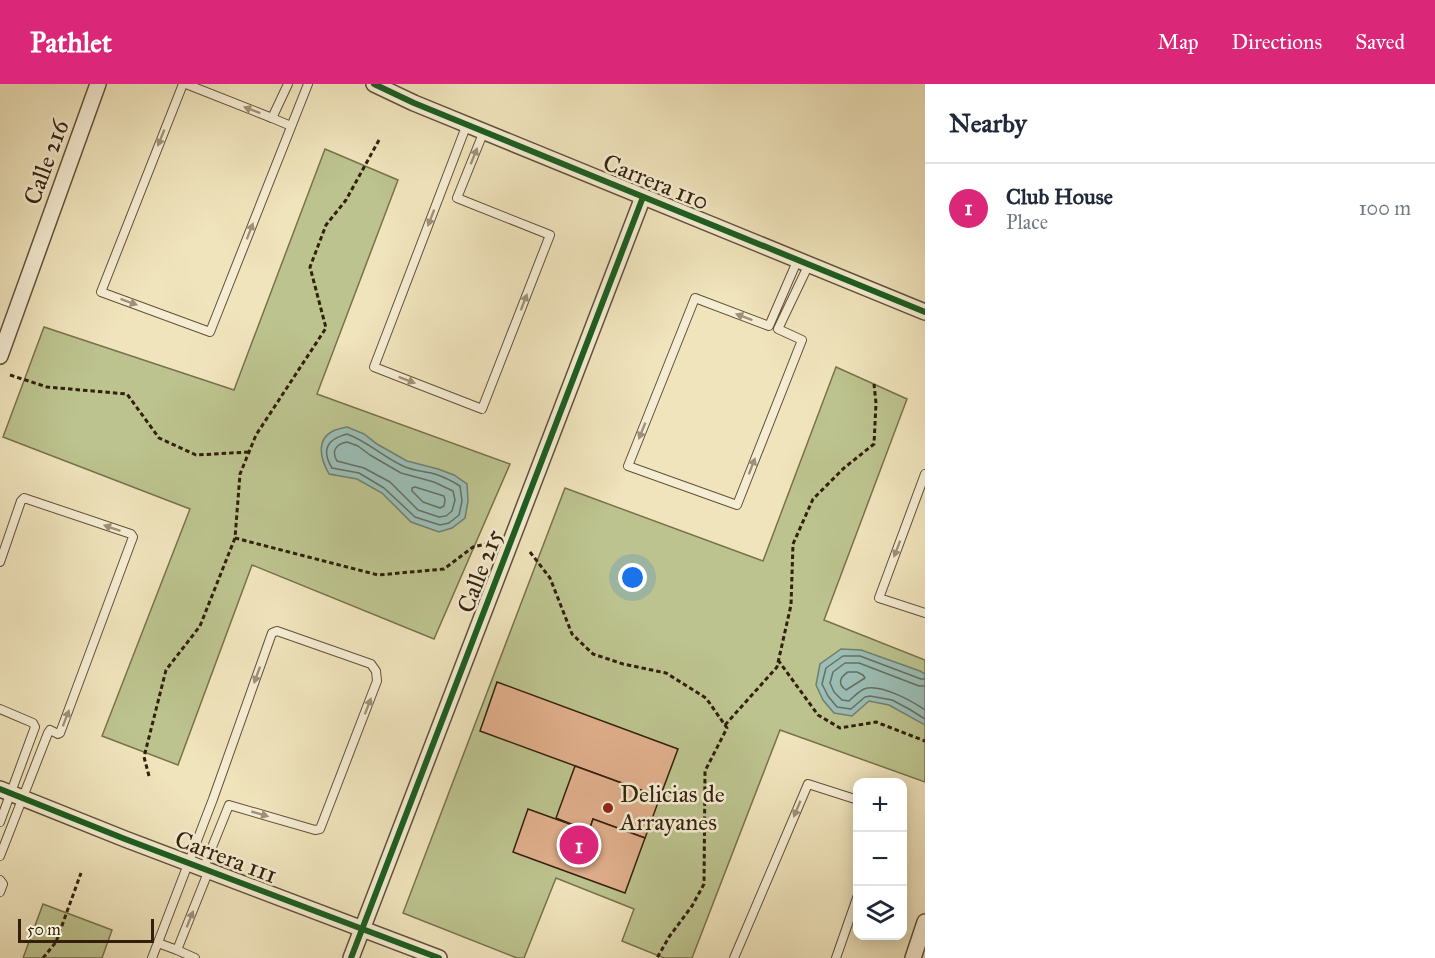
<!DOCTYPE html>
<html lang="en">
<head>
<meta charset="utf-8">
<style>
	body { margin:0; font-family:"IM FELL Great Primer",serif; background:#f6f6f7; color:#1f2937 }
	.controls { position:absolute; right:18px; bottom:18px; display:grid; overflow:hidden; border-radius:12px; box-shadow:0 3px 15px #0003 }
	.controls button { width:54px; height:54px; display:grid; place-items:center; padding:0; border:0; border-bottom:2px solid #e0e1e3; background:#fff; color:#1f2937; font:30px sans-serif }
	.scale { position:absolute; left:18px; bottom:15px; width:136px; box-sizing:border-box; padding-left:6px; border:3px solid #33200c; border-top:0; font-size:16px; line-height:21px; white-space:nowrap; color:#33200c; -webkit-text-stroke:4px #f5edd3; paint-order:stroke }
	.you { position:absolute; left:633px; top:494px; width:21px; height:21px; margin:-15px; border:4px solid #fff; border-radius:50%; background:#1a73e8; box-shadow:0 0 0 9px #1a73e833 }
	.badge { display:grid; place-items:center; width:39px; height:39px; border-radius:50%; background:#db2777; color:#fff; font-size:20px; font-weight:700 }
	.pin { position:absolute; translate:-50% -50%; border:3px solid #fff; box-shadow:0 2px 6px #0006 }
	.list { margin:0; padding:0; list-style:none }
	h2 { display:flex; justify-content:space-between; align-items:center; height:78px; margin:0; padding:0 24px; font-size:26px }
	h2 small { font-size:20px; font-weight:400; color:#747a83 }
	.list li { display:grid; grid-template-columns:39px 1fr auto; gap:18px; align-items:center; box-sizing:border-box; height:90px; padding:0 24px; border-top:2px solid #e0e1e3 }
	.list b { display:block; font-size:22px; white-space:nowrap }
	.list p { margin:0; font-size:20px; white-space:nowrap; color:#747a83 }
	.list em { font-size:20px; font-style:normal; color:#747a83 }
	.icon { flex:none; width:33px; height:33px; fill:none; stroke:currentColor; stroke-width:2; stroke-linecap:round; stroke-linejoin:round }
	.map { position:relative; flex:none; width:925px; height:874px; overflow:hidden }
	header { display:flex; align-items:center; gap:36px; box-sizing:border-box; height:84px; padding:0 30px; background:#db2777; color:#fff }
	header strong { font-size:28px }
	nav { display:flex; gap:33px; margin-inline-start:auto; font-size:21px }
	main { display:flex }
	aside { flex:1; background:#fff }
	.map>svg:first-child { display:block }
</style>
</head>
<body>
<header>
<strong>Pathlet</strong>
<nav><a>Map</a><a>Directions</a><a>Saved</a></nav>
</header>
<main>
<div class="map">
<svg width="925" height="874" viewBox="0 0 925 874">
	<rect width="100%" height="100%" fill="#f0e4bc"/>
	<filter id="stains"><feTurbulence type="fractalNoise" baseFrequency=".00333" numOctaves="4"/><feColorMatrix values="0 0 0 0 .2 0 0 0 0 .09 0 0 0 0 .02 0 0 0 .5 -.17"/></filter>
	<radialGradient id="worn" r=".72"><stop offset=".6" stop-color="#630" stop-opacity="0"/><stop offset="1" stop-color="#630" stop-opacity=".3"/></radialGradient>
	<g fill="#bcc38e" stroke="#78724d" stroke-width="1.5">
		<path d="M325 65 398 96 317 310 510 380 434 555 252 481 178 681 102 652 190 425 3 353 44 243 234 306Z"/>
		<path d="M836 283 907 315 824 536 925 576V698L780 646 692 874H664L622 857 634 825 556 794 524 874H517L403 829 565 404 763 477Z"/>
		<path d="M43 820 112 846 102 874H23Z"/>
	</g>
	<g fill="#9bbeb5" stroke="#717f71" stroke-width="1.5">
		<path d="M347 343 364 350 377 360 407 377 438 385 454 391 467 400 468 417 465 434 452 444 439 448 411 438 382 409 357 395 329 390C321 376 315 356 333 347 337 345 343 344 347 343Z"/>
		<path d="M841 565 861 566 920 587 925 590V641L889 621 869 617 852 632 834 629 823 616 816 601 820 580Z"/>
	</g>
	<g fill="none" stroke-linecap="round" stroke-linejoin="round">
		<g stroke="#676f60" stroke-width="1.5">
			<path d="M347 350C367 357 383 373 403 382 413 387 425 387 435 390 444 393 452 397 460 402L462 417 459 431 449 439 440 441 415 433 384 404 359 389 332 384C321 366 327 355 347 350Z"/>
			<path d="M347 358 358 362 370 371 401 389 434 398 453 407 455 416 452 427 446 432 439 433 418 426 390 398 364 384 337 377C331 367 336 360 347 358Z"/>
			<path d="M415 403 444 412 445 416 444 422 440 424 423 418 412 407V404Z"/>
			<path d="M848 588H857L863 591 865 594 846 606C837 600 840 593 848 588Z"/>
			<path d="M925 595H921L860 572H843L826 584 822 600 828 612 837 623 851 625 865 613 870 612 892 616 909 625 925 635"/>
			<path d="M925 602H919L859 579H845L833 588 830 599 834 608 842 616 849 617C853 613 858 608 864 605 880 599 912 617 925 626"/>
		</g>
	</g>
	<g fill="#e0ae8b" stroke="#33200c" stroke-width="1.5">
		<path d="M497 598 678 665 660 713 480 647Z"/>
		<path d="M575 682 660 713 645 754 593 735 589 747 556 734Z"/>
		<path d="M528 725 589 747 593 735 645 754 625 809 513 768Z"/>
	</g>
	<g fill="none" stroke-linecap="round" stroke-linejoin="round">
		<g stroke="#625138" stroke-width="10">
			<g id="service">
				<path d="M183 0 101 208 210 248 308 0"/>
				<path d="M186 0 272 34 288 0"/>
				<path d="M272 34 291 42"/>
				<path d="M467 40 374 283 482 325 550 151 457 114 484 47"/>
				<path d="M798 175 769 242 695 214 628 382 737 421 802 256 778 245 809 180"/>
				<path d="M925 390 879 514 925 529"/>
				<path d="M0 478 21 417 24 414 131 450 133 453 60 649 58 650 50 646 48 649 0 772"/>
				<path d="M0 625 33 639 35 643 0 738"/>
				<path d="M0 796 3 800 0 808"/>
				<path d="M158 859 177 866"/>
				<path d="M152 874 213 715 272 549 277 547 371 580 376 587 377 597 320 745 315 746 229 721 204 783"/>
				<path d="M195 874 177 866 209 786"/>
				<path d="M734 874 808 700 858 716"/>
				<path d="M836 874 858 811"/>
			</g>
		</g>
		<g stroke="#625138" stroke-width="18">
			<g id="minor">
				<path d="M374 0 414 19 925 228"/>
				<path d="M0 272 98 0"/>
				<path d="M0 705 125 755 439 874"/>
				<path d="M351 874 643 113"/>
				<path d="M913 874 925 838"/>
			</g>
		</g>
		<g stroke="#33200c" stroke-width="3" stroke-dasharray="4.5 3" stroke-linecap="butt">
			<path d="M379 56 346 116 326 141 310 183 326 244 256 351 240 390 235 454 378 491 444 485 473 463 486 460"/>
			<path d="M10 291 47 303 127 310 159 354 196 371 249 368"/>
			<path d="M530 468 550 494 572 550 593 570 623 580 666 589 706 614 727 644 705 687 704 800 692 822 669 853 657 874"/>
			<path d="M778 576 818 631 840 644 876 638 925 657"/>
			<path d="M725 641 777 583 791 521 793 460 813 415 844 384 874 360 876 319 874 300"/>
			<path d="M149 692 144 673 166 586 200 542 235 454"/>
			<path d="M43 874 56 858 81 789"/>
		</g>
		<use href="#service" stroke="#f5edd3" stroke-width="8"/>
		<use href="#minor" stroke="#f5edd3" stroke-width="15"/>
		<g stroke="#f5edd3" stroke-width="10">
			<g id="cycleway">
				<path d="M374 0 414 19 925 228"/>
				<path d="M0 705 125 755 439 874"/>
				<path d="M351 874 643 113"/>
			</g>
		</g>
		<use href="#cycleway" stroke="#1b5e20" stroke-width="6"/>
	</g>
	<defs><path id="oneway-solid" d="M-6-.8H1V-3.2L6.5 0L1 3.2V.8H-6Z" transform="scale(1.5)"/></defs>
	<g fill="#9e9179">
		<use href="#oneway-solid" transform="translate(252 26) rotate(-159)"/>
		<use href="#oneway-solid" transform="translate(161 54) rotate(112)"/>
		<use href="#oneway-solid" transform="translate(474 72) rotate(-68)"/>
		<use href="#oneway-solid" transform="translate(431 134) rotate(111)"/>
		<use href="#oneway-solid" transform="translate(250 147) rotate(-69)"/>
		<use href="#oneway-solid" transform="translate(129 218) rotate(20)"/>
		<use href="#oneway-solid" transform="translate(524 218) rotate(-69)"/>
		<use href="#oneway-solid" transform="translate(744 233) rotate(-159)"/>
		<use href="#oneway-solid" transform="translate(407 296) rotate(21)"/>
		<use href="#oneway-solid" transform="translate(642 347) rotate(112)"/>
		<use href="#oneway-solid" transform="translate(752 382) rotate(-69)"/>
		<use href="#oneway-solid" transform="translate(112 444) rotate(-161)"/>
		<use href="#oneway-solid" transform="translate(897 465) rotate(111)"/>
		<use href="#oneway-solid" transform="translate(257 591) rotate(110)"/>
		<use href="#oneway-solid" transform="translate(368 622) rotate(-69)"/>
		<use href="#oneway-solid" transform="translate(66 634) rotate(-69)"/>
		<use href="#oneway-solid" transform="translate(797 725) rotate(113)"/>
		<use href="#oneway-solid" transform="translate(260 730) rotate(16)"/>
		<use href="#oneway-solid" transform="translate(190 835) rotate(-68)"/>
	</g>
	<circle fill="#8f2418" stroke="#f5edd3" stroke-width="2" cx="608" cy="724" r="6"/>
	<g text-anchor="middle" dominant-baseline="central" stroke-width="5" stroke-linejoin="round" paint-order="stroke">
		<g font-size="24" fill="#33200c" stroke="#f5edd3">
			<text transform="translate(46 78) rotate(-70)">Calle 216</text>
			<text transform="translate(656 98) rotate(22)">Carrera 110</text>
			<text transform="translate(480 487) rotate(-69)">Calle 215</text>
			<text transform="translate(226 773) rotate(21)">Carrera 111</text>
		</g>
		<g font-size="24" fill="#33200c" stroke="#f5edd3" text-anchor="start">
			<text x="620" y="710">Delicias de<tspan x="620" dy="28">Arrayanes</tspan></text>
		</g>
	</g>
	<rect width="100%" height="100%" filter="url(#stains)"/>
	<rect width="100%" height="100%" fill="url(#worn)"/>
</svg>
<div class="controls">
<button>+</button>
<button>−</button>
<button><svg class="icon" aria-label="layers" viewBox="0 0 24 24"><path d="M12 4l9 5-9 5-9-5zM3 14l9 5 9-5"/></svg></button>
</div>
<div class="scale">50 m</div>
<div class="you"></div>
<div class="pin badge" style="left:579px;top:761px">1</div>
</div>
<aside>
<h2>Nearby<small></small></h2>
<ul class="list">
<li><span class="badge">1</span><div><b>Club House</b><p>Place</p></div><em>100 m</em></li>
</ul>
</aside>
</main>
</body>
</html>
